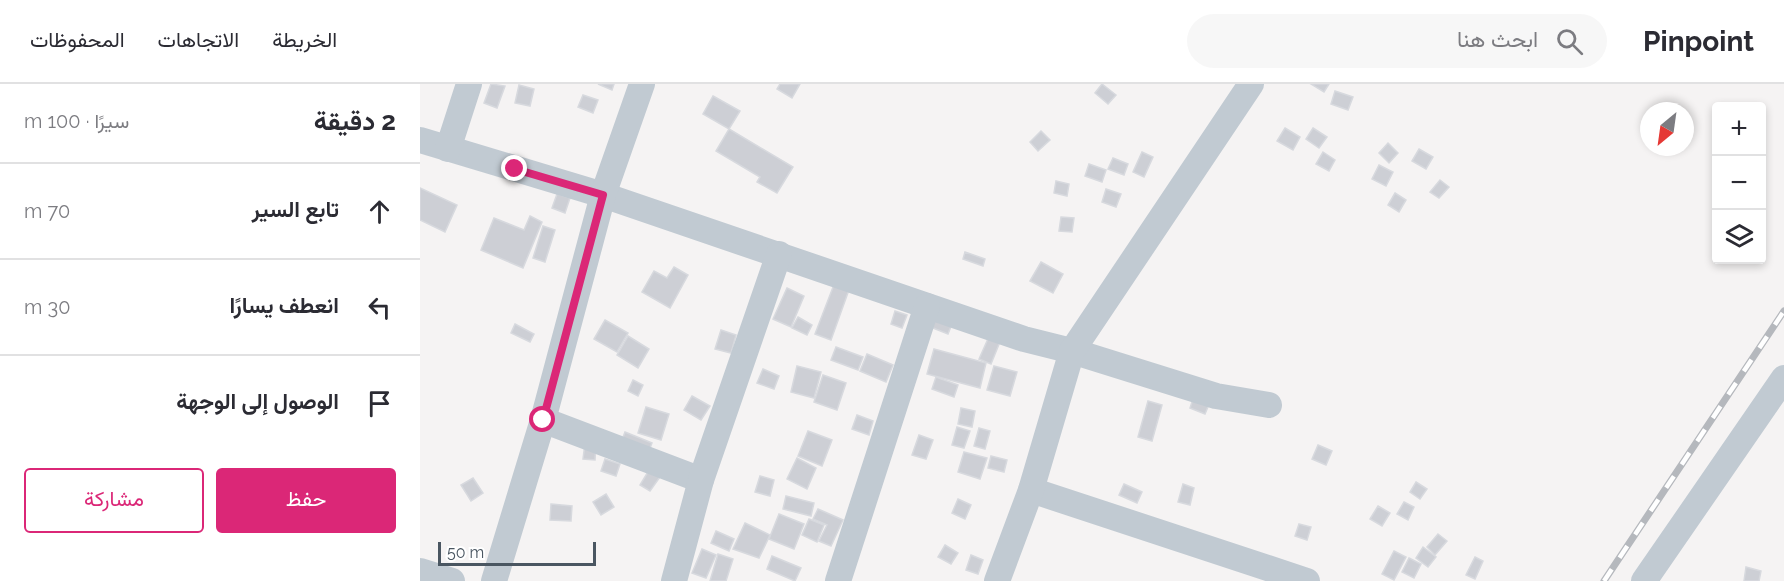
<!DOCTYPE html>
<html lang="ar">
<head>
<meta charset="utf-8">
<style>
	body { margin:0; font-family:Raleway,Vazirmatn,sans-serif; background:#f7f7f7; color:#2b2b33; direction:rtl }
	.controls { position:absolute; right:18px; top:18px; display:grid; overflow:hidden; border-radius:6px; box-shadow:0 3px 9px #0003 }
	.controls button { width:54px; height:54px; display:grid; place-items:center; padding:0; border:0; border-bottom:2px solid #e1e1e2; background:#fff; color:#2b2b33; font:30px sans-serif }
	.compass { position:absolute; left:1220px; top:18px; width:54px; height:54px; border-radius:50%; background:#fff; box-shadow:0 3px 9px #0003; rotate:209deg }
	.scale { position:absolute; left:18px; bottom:15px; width:158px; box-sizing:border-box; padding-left:6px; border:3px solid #4a5661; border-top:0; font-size:16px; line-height:21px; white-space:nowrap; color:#4a5661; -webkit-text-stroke:4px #fff; paint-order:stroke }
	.stop { position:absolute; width:18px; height:18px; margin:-14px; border:4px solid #db2777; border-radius:50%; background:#fff }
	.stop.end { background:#db2777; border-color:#fff; box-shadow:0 2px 6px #0008 }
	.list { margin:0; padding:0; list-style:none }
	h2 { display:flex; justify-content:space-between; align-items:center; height:78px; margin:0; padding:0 24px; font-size:26px }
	h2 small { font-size:20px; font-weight:400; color:#7c7c81 }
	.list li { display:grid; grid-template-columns:39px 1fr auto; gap:18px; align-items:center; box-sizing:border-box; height:96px; padding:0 24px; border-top:2px solid #e1e1e2 }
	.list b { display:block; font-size:22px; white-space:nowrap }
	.list em { font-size:20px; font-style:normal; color:#7c7c81 }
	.actions { display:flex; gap:12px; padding:18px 24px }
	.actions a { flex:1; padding:14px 0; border:2px solid #db2777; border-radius:6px; text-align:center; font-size:21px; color:#db2777 }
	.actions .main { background:#db2777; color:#fff }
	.icon { flex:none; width:33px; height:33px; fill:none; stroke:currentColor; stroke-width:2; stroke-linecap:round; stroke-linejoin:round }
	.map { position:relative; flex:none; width:1364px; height:497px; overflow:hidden; direction:ltr }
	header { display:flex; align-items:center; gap:36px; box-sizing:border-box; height:84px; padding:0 30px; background:#fff; border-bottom:2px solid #e1e1e2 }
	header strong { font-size:28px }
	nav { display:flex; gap:33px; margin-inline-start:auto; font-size:21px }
	.search { width:420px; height:54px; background:#f7f7f7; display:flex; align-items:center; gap:15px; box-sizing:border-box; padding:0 21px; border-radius:33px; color:#7c7c81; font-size:22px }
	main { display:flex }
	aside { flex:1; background:#fff }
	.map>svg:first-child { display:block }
</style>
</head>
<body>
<header>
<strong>Pinpoint</strong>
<div class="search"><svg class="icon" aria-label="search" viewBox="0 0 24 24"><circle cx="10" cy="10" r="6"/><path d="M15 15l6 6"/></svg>ابحث هنا</div>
<nav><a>الخريطة</a><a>الاتجاهات</a><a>المحفوظات</a></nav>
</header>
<main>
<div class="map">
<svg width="1364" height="497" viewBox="0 0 1364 497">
	<rect width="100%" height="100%" fill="#f5f3f3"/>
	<g fill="#cdcfd5" stroke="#d7d9de" stroke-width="1.5">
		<path d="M71 0 85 2 77 24 64 19Z"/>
		<path d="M178 0H194L192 6Z"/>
		<path d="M360 0H380L372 14 357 5Z"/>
		<path d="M682 0 696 11 688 20 675 9Z"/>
		<path d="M891 0H909L904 8Z"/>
		<path d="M99 1 114 5 110 22 95 19Z"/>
		<path d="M915 7 933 13 928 26 911 20Z"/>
		<path d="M163 11 178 16 173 29 158 23Z"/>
		<path d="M293 12 320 27 309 45 283 30Z"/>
		<path d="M865 44 880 53 873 66 857 57Z"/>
		<path d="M893 44 907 53 899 64 886 55Z"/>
		<path d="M309 45 373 83 357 109 337 98 340 93 296 67Z"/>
		<path d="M621 47 630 56 618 67 610 58Z"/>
		<path d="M968 59 978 69 969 79 959 69Z"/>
		<path d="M999 65 1013 73 1006 85 992 77Z"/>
		<path d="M722 68 733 73 724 93 713 88Z"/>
		<path d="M903 68 915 76 909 87 896 80Z"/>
		<path d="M693 74 708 80 704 91 688 85Z"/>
		<path d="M669 80 686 86 682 98 665 92Z"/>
		<path d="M959 81 973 88 966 102 952 95Z"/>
		<path d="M1020 96 1029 103 1019 114 1010 108Z"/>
		<path d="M636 97 649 100 647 112 634 109Z"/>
		<path d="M0 104 37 121 25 148 0 136Z"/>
		<path d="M686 105 701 110 696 123 682 118Z"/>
		<path d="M975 109 986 116 979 128 968 121Z"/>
		<path d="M137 110 150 114 145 129 132 124Z"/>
		<path d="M110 132 122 138 103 184 61 166 74 134 104 146Z"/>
		<path d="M641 133 654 134 652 148 639 147Z"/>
		<path d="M123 142 135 146 125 178 113 174Z"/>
		<path d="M545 168 565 175 563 182 543 175Z"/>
		<path d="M621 178 643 190 633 209 610 197Z"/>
		<path d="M254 183 268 191 250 224 222 208 234 187 247 194Z"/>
		<path d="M415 198 430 203 411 256 395 250Z"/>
		<path d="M367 204 384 212 371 243 353 235Z"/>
		<path d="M516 222 536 230 528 250 508 242Z"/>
		<path d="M475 227 487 231 482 244 471 240Z"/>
		<path d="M378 233 392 241 387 251 372 244Z"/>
		<path d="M185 236 208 249 197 268 174 255Z"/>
		<path d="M95 240 114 250 110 258 91 249Z"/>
		<path d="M301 246 316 251 311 269 295 265Z"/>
		<path d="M571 248 582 253 571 280 559 275Z"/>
		<path d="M208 252 229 265 218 284 197 271Z"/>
		<path d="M416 263 443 273 438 286 411 276Z"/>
		<path d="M514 265 566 279 560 304 507 290Z"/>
		<path d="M447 270 473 281 466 298 440 287Z"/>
		<path d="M377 282 401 288 394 314 371 308Z"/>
		<path d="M574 282 597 288 590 312 567 306Z"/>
		<path d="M343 285 359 292 354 305 337 299Z"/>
		<path d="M403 291 426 299 417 326 394 318Z"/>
		<path d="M516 293 538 301 534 313 512 305Z"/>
		<path d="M213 296 223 301 218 312 208 307Z"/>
		<path d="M272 312 290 322 281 336 264 326Z"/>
		<path d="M774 312 790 318 785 330 770 324Z"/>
		<path d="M728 317 742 321 732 357 718 353Z"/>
		<path d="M226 323 249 330 241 356 218 349Z"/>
		<path d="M541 324 555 327 552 343 538 340Z"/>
		<path d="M437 331 453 337 449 351 432 345Z"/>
		<path d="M537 343 550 347 544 364 532 361Z"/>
		<path d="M559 344 570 347 565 365 554 362Z"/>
		<path d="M388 347 412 356 402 382 378 372Z"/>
		<path d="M205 348 232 359 227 372 200 361Z"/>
		<path d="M499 351 513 356 506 375 492 371Z"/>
		<path d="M165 359 176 360 175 376 163 375Z"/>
		<path d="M898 361 912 367 906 381 892 375Z"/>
		<path d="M544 368 567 374 560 395 538 388Z"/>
		<path d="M571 372 587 376 584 388 568 384Z"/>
		<path d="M377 374 396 384 387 405 367 395Z"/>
		<path d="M185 375 200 380 196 392 181 387Z"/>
		<path d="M229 386 240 393 230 407 220 401Z"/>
		<path d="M340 392 354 396 350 412 335 408Z"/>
		<path d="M53 394 63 409 51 417 41 401Z"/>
		<path d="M996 398 1007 405 1000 415 990 408Z"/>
		<path d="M704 400 722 408 717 419 699 411Z"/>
		<path d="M763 400 774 404 770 421 758 418Z"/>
		<path d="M186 410 194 423 181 431 173 418Z"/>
		<path d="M366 412 394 419 391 432 363 425Z"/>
		<path d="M538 415 551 421 545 435 532 429Z"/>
		<path d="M984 418 994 423 988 436 977 430Z"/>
		<path d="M131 420 152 422 151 437 130 436Z"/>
		<path d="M958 422 970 429 962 442 950 435Z"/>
		<path d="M398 425 423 436 411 462 399 457 407 441 393 435Z"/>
		<path d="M359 430 384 440 374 465 349 455Z"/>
		<path d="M389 435 404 441 397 458 382 451Z"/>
		<path d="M325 439 350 451 339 474 313 465Z"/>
		<path d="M879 440 891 443 887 456 875 452Z"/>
		<path d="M296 447 314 455 309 467 291 459Z"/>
		<path d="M1018 450 1027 457 1015 471 1007 463Z"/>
		<path d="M525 461 538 469 531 480 518 473Z"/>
		<path d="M1003 463 1016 473 1008 483 996 474Z"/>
		<path d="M282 465 296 471 286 494 272 489Z"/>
		<path d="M974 467 986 473 974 496 962 490Z"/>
		<path d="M298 470 313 475 306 497H290Z"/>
		<path d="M551 471 563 476 558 490 546 486Z"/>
		<path d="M352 472 381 484 375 497 347 485Z"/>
		<path d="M1055 473 1063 477 1055 495 1046 491Z"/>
		<path d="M989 474 1001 480 994 494 982 488Z"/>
		<path d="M1326 483 1341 487 1339 497H1324Z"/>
	</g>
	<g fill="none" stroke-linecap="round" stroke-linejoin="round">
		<g stroke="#c1cad2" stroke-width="26">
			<path d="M0 56 183 111 604 255 652 267 796 312 849 321"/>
			<path d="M28 65 49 0"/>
			<path d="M123 336 281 396"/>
			<path d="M611 406 887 497"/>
			<path d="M0 487 32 497"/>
			<path d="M74 497 123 336 183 111 222 0"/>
			<path d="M254 497 281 396 359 170"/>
			<path d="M418 497 507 222"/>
			<path d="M577 497 611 406 652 267 831 0"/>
			<path d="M1224 497 1364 294"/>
		</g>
		<g stroke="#b5b8bd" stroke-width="7">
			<path id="rail" d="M1184 497 1364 227"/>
		</g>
		<use href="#rail" stroke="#fff" stroke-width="4.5" stroke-dasharray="14" stroke-linecap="butt"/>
	</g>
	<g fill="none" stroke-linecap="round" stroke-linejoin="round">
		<path stroke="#db2777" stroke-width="8" d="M95 85 183 111 123 336"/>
	</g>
</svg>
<div class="controls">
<button>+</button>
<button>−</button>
<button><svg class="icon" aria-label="layers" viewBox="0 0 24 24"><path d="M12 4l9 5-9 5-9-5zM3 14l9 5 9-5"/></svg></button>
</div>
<svg class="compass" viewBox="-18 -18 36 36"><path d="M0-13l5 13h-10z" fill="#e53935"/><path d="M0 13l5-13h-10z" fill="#7c7c81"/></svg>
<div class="scale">50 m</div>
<div class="stop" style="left:123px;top:336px"></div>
<div class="stop end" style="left:95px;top:85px"></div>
</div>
<aside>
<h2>2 دقيقة<small>سيرًا · 100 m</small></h2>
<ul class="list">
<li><svg class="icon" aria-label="ahead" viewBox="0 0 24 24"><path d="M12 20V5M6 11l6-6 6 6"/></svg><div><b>تابع السير</b></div><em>70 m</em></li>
<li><svg class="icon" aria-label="left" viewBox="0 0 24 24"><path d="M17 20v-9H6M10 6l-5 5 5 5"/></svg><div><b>انعطف يسارًا</b></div><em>30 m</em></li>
<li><svg class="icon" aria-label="arrive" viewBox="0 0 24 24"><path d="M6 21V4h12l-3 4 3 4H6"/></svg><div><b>الوصول إلى الوجهة</b></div></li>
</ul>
<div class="actions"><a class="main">حفظ</a><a>مشاركة</a></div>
</aside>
</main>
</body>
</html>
